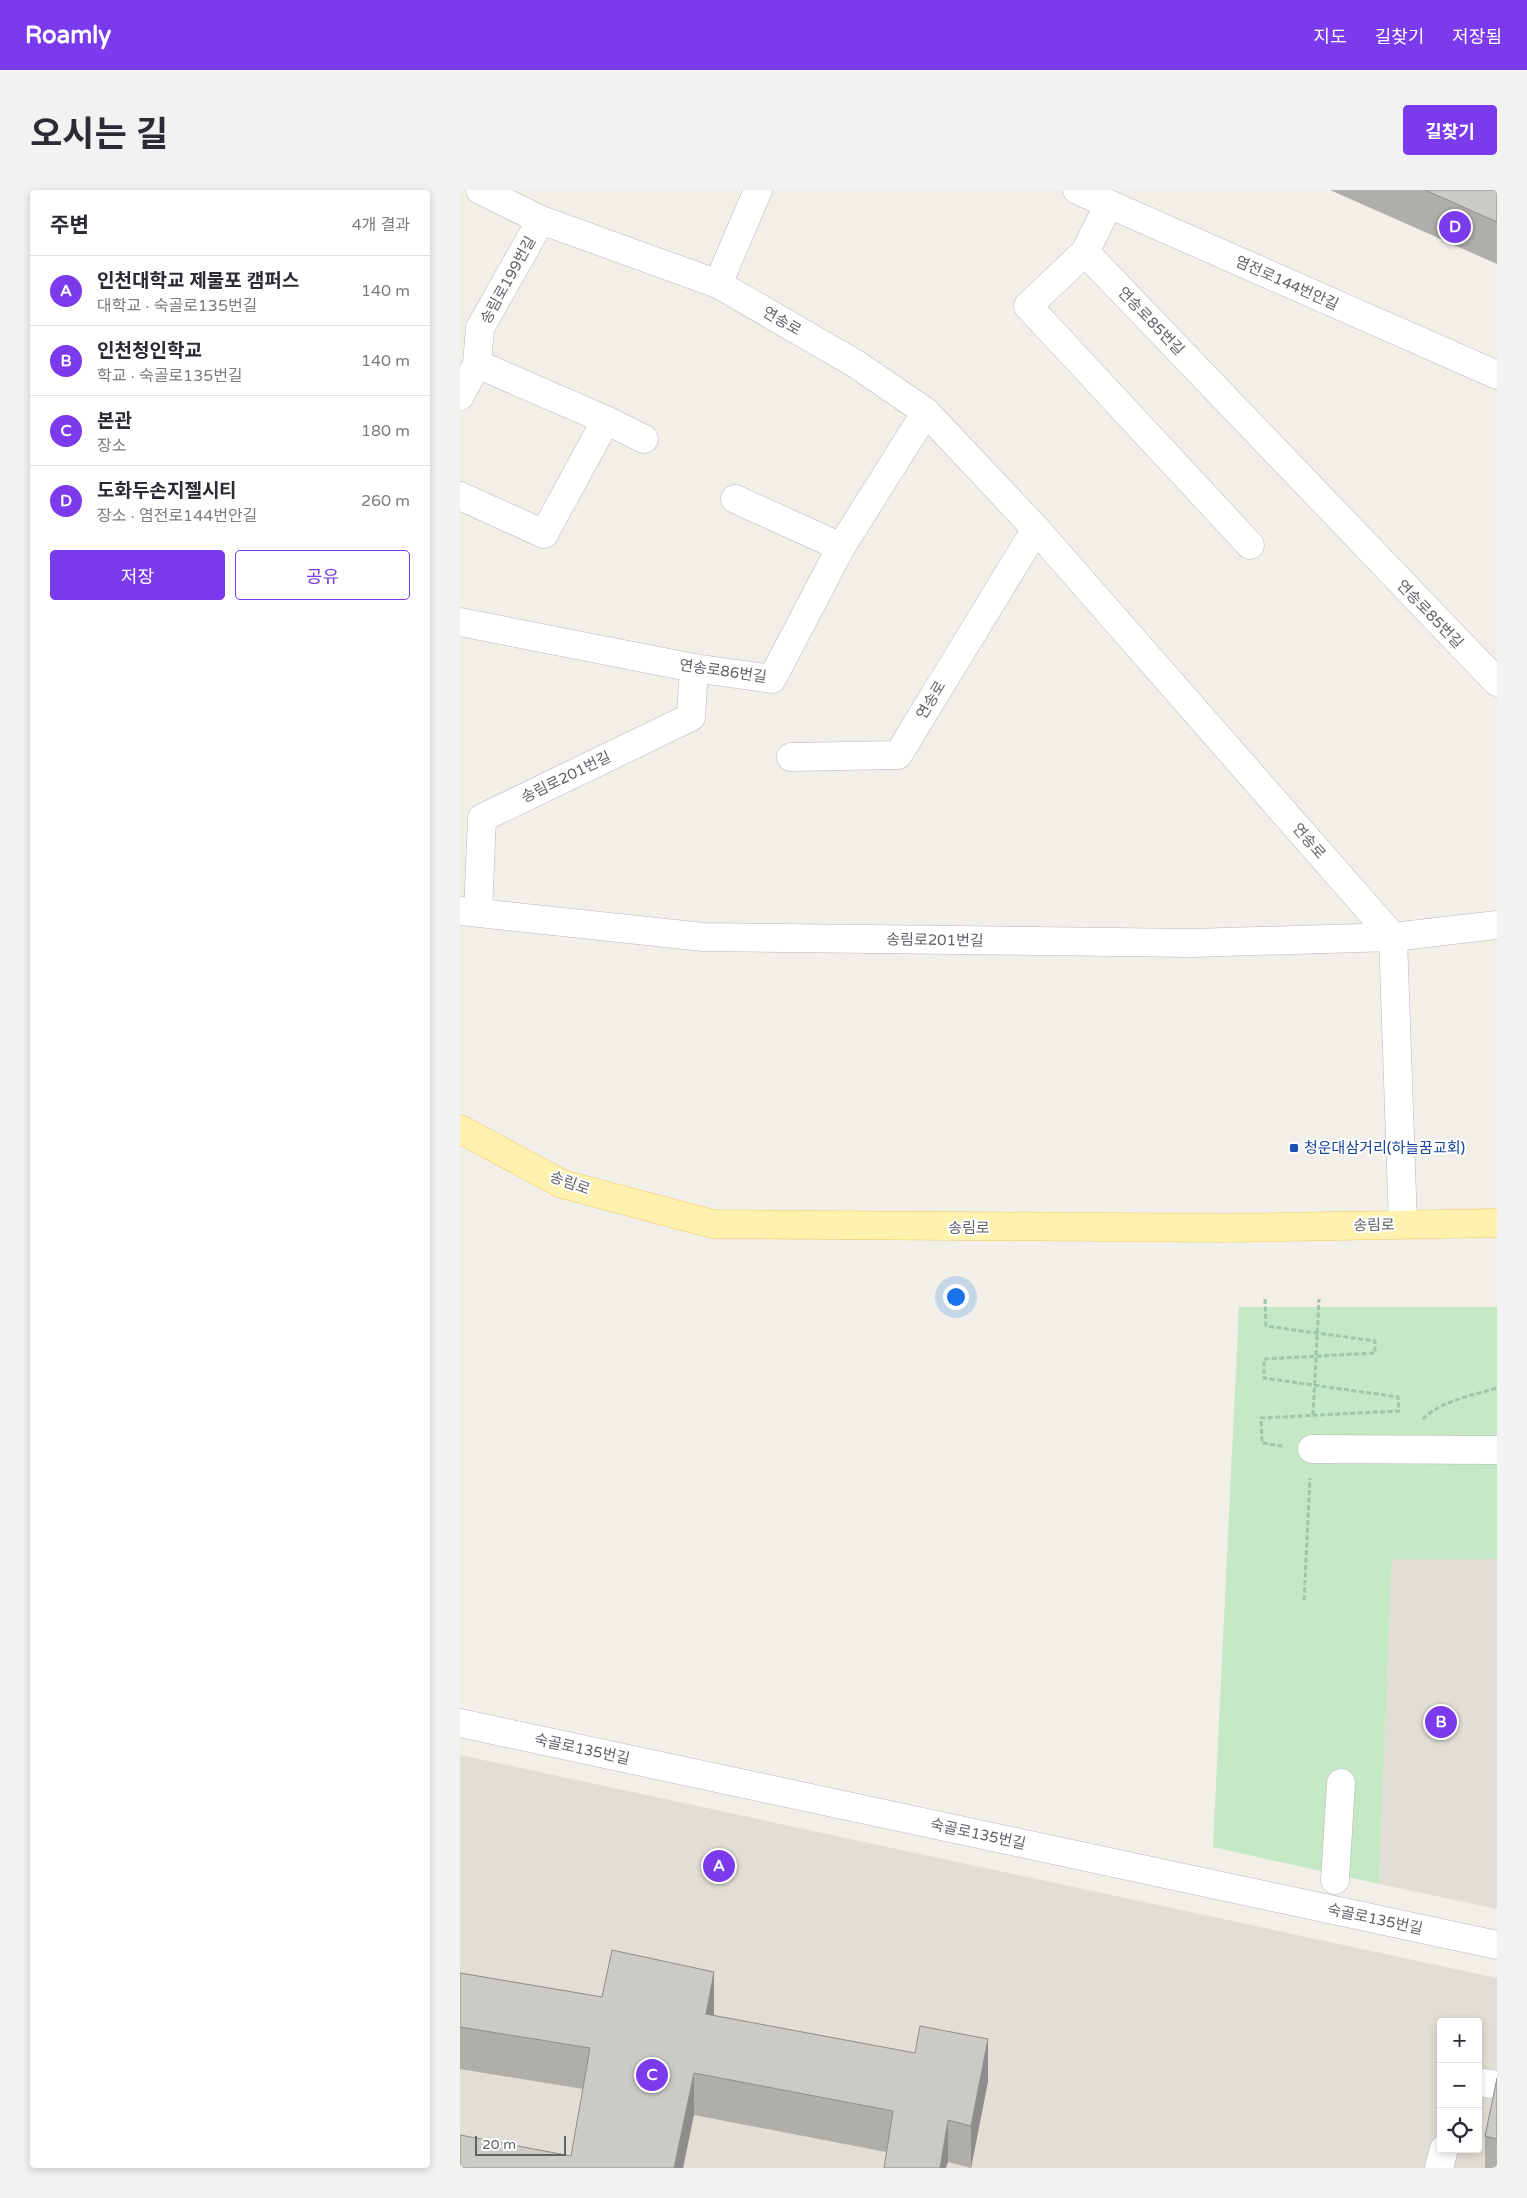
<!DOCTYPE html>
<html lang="ko">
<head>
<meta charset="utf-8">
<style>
	body { margin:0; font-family:"Varela Round","Noto Sans KR",sans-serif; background:#f2f2f3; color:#2b2b33 }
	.controls { position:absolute; right:15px; bottom:15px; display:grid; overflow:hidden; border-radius:5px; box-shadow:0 2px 8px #0003 }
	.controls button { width:45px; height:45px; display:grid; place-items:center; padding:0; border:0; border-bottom:1px solid #e1e1e2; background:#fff; color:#2b2b33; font:25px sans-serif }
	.scale { position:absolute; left:15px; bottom:12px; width:91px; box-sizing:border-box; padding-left:5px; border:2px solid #5f6368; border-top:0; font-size:14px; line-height:18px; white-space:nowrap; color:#5f6368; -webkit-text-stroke:4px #fff; paint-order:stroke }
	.you { position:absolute; left:495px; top:1106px; width:18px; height:18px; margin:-12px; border:4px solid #fff; border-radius:50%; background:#1a73e8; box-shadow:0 0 0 8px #1a73e833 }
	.badge { display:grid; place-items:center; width:32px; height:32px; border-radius:50%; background:#7c3aed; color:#fff; font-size:16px; font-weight:700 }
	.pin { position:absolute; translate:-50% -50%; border:2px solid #fff; box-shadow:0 1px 5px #0006 }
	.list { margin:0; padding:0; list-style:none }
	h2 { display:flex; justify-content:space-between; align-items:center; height:65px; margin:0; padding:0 20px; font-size:21px }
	h2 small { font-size:16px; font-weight:400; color:#7c7c81 }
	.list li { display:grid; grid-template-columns:32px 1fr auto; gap:15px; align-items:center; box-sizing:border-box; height:70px; padding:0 20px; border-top:1px solid #e1e1e2 }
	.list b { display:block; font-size:19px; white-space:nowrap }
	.list p { margin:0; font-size:16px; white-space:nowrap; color:#7c7c81 }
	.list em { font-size:16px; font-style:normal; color:#7c7c81 }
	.actions { display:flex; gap:10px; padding:15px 20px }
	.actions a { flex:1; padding:11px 0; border:1px solid #7c3aed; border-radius:5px; text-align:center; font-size:18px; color:#7c3aed }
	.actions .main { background:#7c3aed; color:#fff }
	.icon { flex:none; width:28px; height:28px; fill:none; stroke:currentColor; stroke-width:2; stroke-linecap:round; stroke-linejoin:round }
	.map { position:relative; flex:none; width:1037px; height:1978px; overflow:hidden; border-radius:5px }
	header { display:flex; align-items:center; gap:30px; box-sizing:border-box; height:70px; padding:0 25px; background:#7c3aed; color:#fff }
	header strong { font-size:24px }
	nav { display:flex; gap:28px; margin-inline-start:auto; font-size:18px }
	.intro { display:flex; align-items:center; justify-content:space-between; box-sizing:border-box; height:120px; padding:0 30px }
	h1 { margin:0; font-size:35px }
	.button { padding:12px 22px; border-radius:5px; background:#7c3aed; color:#fff; font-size:18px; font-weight:700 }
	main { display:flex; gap:30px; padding:0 30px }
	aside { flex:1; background:#fff; border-radius:5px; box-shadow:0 2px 8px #0003 }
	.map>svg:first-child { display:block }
</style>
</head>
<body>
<header>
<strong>Roamly</strong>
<nav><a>지도</a><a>길찾기</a><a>저장됨</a></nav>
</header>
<div class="intro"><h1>오시는 길</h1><a class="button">길찾기</a></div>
<main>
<aside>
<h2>주변<small>4개 결과</small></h2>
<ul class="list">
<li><span class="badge">A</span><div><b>인천대학교 제물포 캠퍼스</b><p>대학교 · 숙골로135번길</p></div><em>140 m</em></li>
<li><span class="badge">B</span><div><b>인천청인학교</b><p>학교 · 숙골로135번길</p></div><em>140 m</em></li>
<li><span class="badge">C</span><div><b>본관</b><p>장소</p></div><em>180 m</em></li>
<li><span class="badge">D</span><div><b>도화두손지젤시티</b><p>장소 · 염전로144번안길</p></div><em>260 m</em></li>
</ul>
<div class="actions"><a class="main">저장</a><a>공유</a></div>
</aside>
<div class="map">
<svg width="1037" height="1978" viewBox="0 0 1037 1978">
	<rect width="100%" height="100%" fill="#f1efe8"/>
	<g fill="#e1ded6" fill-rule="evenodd">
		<path d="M932 1369H1037V1719L919 1694Z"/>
		<path d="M0 1565 1037 1788V1978H0ZM981 1832H1018V1959H981Z"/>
	</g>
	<path fill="#c5e8c5" d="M779 1117H1037V1369H932L919 1694 753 1657Z"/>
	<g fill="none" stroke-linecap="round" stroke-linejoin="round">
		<g stroke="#b5b8bc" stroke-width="29">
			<g id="minor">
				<path d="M20 0 81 30 258 94 396 174 466 222 576 339 933 747 943 1034"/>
				<path d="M617 0 1037 185"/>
				<path d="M649 14 625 62 568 116 790 355"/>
				<path d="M625 62 1037 492"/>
				<path d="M258 94 298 0"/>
				<path d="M17 174 146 230 184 249"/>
				<path d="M0 206 17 174 20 138 81 30"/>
				<path d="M0 306 84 344 146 230"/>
				<path d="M275 309 381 357"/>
				<path d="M0 432 234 478 312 489 381 357 466 222"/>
				<path d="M331 567 438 565 576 339"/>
				<path d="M0 721 243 747 732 753 933 747 1037 735"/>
				<path d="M18 722 22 628 231 527 234 478"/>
				<path d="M852 1259 1037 1260"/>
				<path d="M0 1533 1037 1755"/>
				<path d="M875 1690 881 1593"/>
				<path d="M1018 1892 1037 1895"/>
				<path d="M979 1978 984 1959"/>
			</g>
		</g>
		<g stroke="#f2c960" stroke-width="29">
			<path id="major" d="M0 939 102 994 253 1034 765 1038 1037 1033"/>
		</g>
		<g stroke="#9cc7a9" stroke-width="3" stroke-dasharray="5 2.5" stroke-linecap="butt">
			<path d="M805 1109 806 1136 915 1151V1163L804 1169V1188L938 1207 939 1221 801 1228 802 1253 823 1256"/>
			<path d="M853 1225 859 1109"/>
			<path d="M963 1229C980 1211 1014 1205 1037 1198"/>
			<path d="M844 1410 850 1288"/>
		</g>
		<use href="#minor" stroke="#fff" stroke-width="28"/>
		<use href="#major" stroke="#fff2af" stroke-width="28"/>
	</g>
	<g fill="#afaea9">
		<path d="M870 0H1037V74Z"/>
		<path d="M0 1783 142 1807 254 1824V1826L528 1891 511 1978 488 1972 426 1962 234 1925 111 1966 123 1899 0 1879Z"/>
		<path d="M1037 1888V1978H1025V1946Z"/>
	</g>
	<g fill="#8f8d8a">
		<path d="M254 1782V1824L246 1866V1824Z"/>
		<path d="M528 1849V1891L511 1978V1936Z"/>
		<path d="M234 1883V1925L223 1978H214Z"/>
		<path d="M488 1930V1972L486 1978H480Z"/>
	</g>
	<g fill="#cccac5" stroke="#8f8d8a">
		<path d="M965 0H1037V32Z"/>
		<path d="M152 1760 254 1782 246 1824 455 1863 460 1836 528 1849 511 1936 488 1930 480 1978H424L433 1921 234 1883 214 1978H0V1945L111 1966 130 1858 0 1837V1783L142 1807Z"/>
		<path d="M1037 1888V1949L1025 1946Z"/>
	</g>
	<rect fill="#1a4fb4" stroke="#fff" stroke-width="2" x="829" y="953" width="10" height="10" rx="2.5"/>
	<g text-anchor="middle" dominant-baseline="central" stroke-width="4" stroke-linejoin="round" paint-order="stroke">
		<g font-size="15" fill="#5f6368" stroke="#fff">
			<text transform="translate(48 90) rotate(-61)">송림로199번길</text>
			<text transform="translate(827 93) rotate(24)">염전로144번안길</text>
			<text transform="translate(322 131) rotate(30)">연송로</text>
			<text transform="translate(691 131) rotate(46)">연송로85번길</text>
			<text transform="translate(970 424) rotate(46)">연송로85번길</text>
			<text transform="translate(263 481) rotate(8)">연송로86번길</text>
			<text transform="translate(471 510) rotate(-59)">연송로</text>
			<text transform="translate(106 587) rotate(-26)">송림로201번길</text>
			<text transform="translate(849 651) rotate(49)">연송로</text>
			<text transform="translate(475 750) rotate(1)">송림로201번길</text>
			<text transform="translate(110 993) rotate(20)">송림로</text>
			<text transform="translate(914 1035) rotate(-1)">송림로</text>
			<text x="509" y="1038">송림로</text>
			<text transform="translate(122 1559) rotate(12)">숙골로135번길</text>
			<text transform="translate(518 1644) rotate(12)">숙골로135번길</text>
			<text transform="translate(915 1729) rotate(12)">숙골로135번길</text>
		</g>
		<g font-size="15" fill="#164399" stroke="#fff" text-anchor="start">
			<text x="844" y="958">청운대삼거리(하늘꿈교회)</text>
		</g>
	</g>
</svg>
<div class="controls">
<button>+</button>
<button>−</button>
<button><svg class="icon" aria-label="locate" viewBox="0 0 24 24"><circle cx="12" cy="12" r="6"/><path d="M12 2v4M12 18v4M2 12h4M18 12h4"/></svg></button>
</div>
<div class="scale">20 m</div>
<div class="you"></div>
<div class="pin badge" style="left:259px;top:1676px">A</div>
<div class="pin badge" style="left:981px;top:1532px">B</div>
<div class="pin badge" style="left:192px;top:1885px">C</div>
<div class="pin badge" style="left:995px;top:37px">D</div>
</div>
</main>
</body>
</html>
